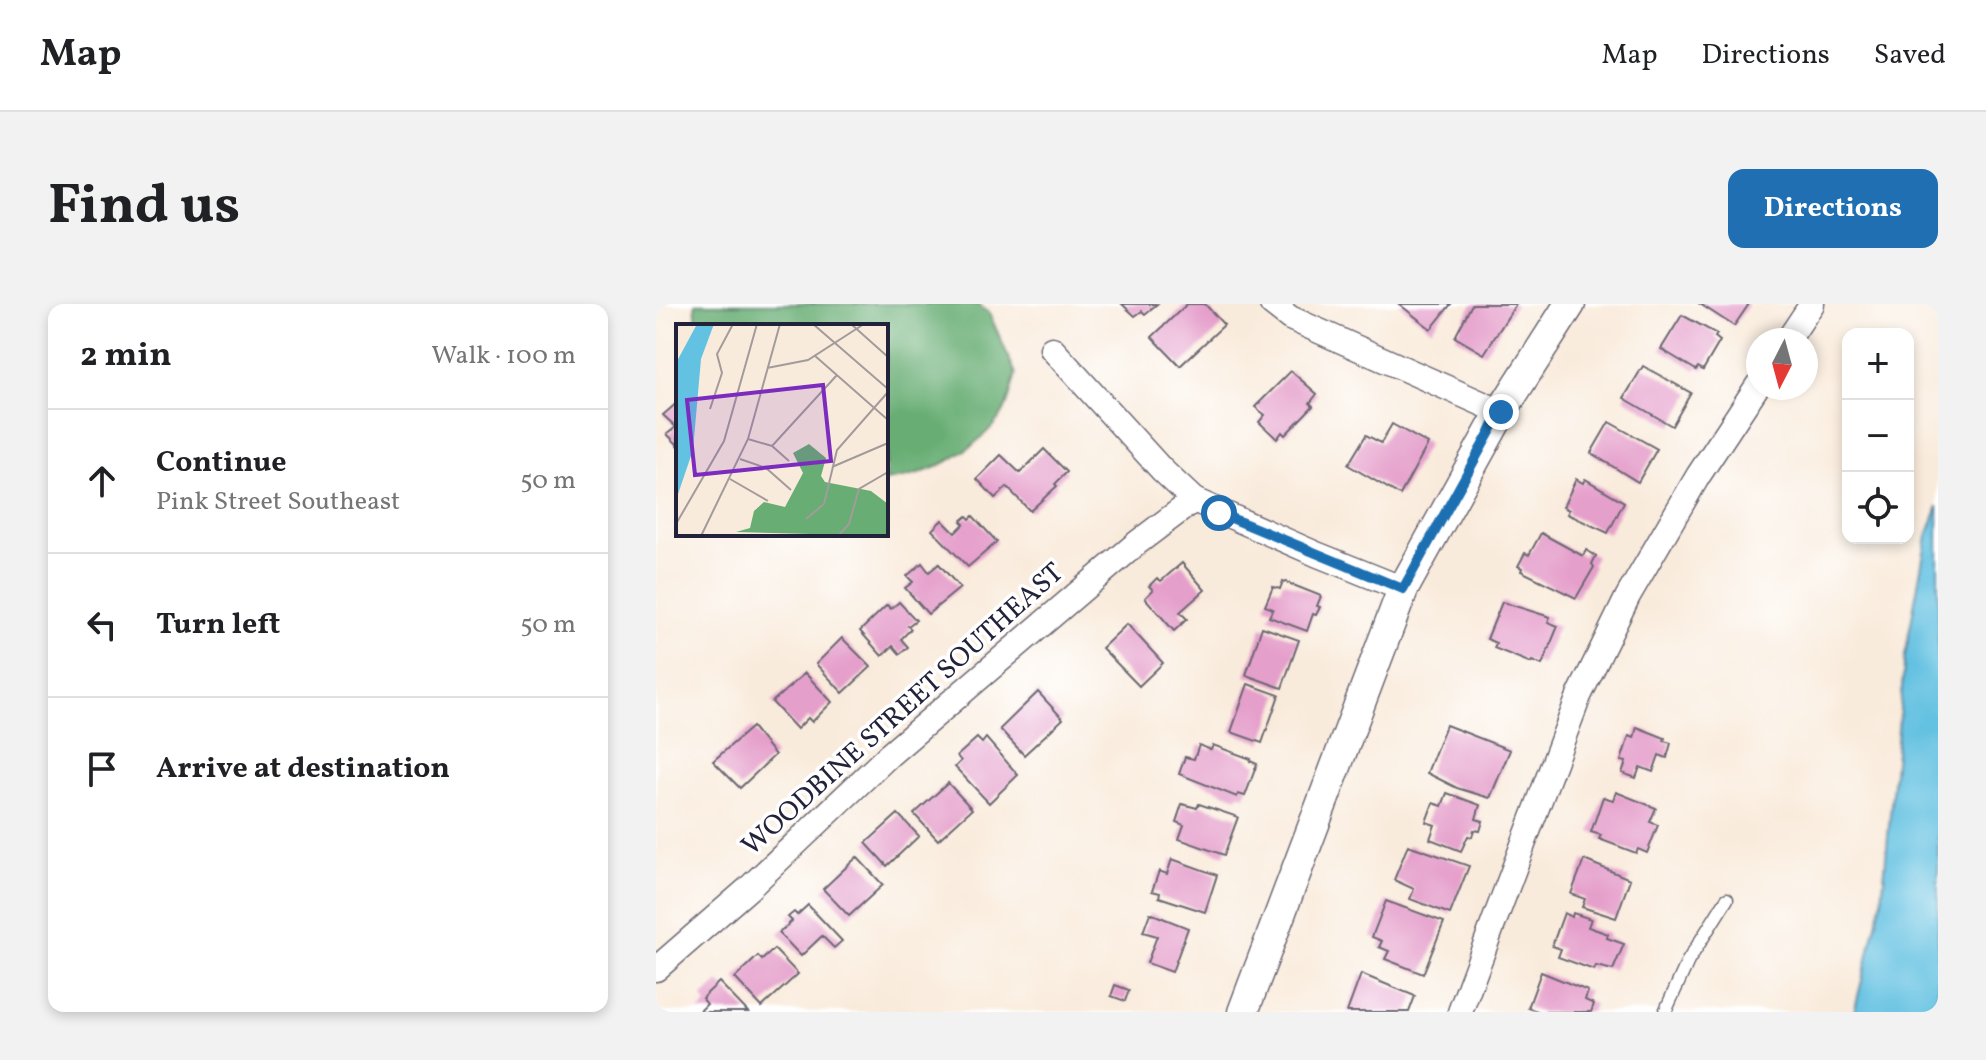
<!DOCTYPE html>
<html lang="en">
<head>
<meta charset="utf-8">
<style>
	body { margin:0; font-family:Vollkorn,serif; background:#f2f2f2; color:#202124 }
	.controls { position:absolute; right:24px; top:24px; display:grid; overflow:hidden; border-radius:16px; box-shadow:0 4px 12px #0003 }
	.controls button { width:72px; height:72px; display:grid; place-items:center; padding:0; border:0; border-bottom:2px solid #e0e0e0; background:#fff; color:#202124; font:40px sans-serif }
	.compass { position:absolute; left:1090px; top:24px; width:72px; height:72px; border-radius:50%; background:#fff; box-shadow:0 4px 12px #0003; rotate:186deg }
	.stop { position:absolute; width:24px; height:24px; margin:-18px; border:6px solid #1f6fb2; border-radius:50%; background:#fff }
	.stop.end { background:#1f6fb2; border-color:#fff; box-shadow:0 2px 8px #0008 }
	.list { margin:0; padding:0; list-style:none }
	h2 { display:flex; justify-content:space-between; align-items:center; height:104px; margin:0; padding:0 32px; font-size:34px }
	h2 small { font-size:26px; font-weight:400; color:#757577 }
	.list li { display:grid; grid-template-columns:52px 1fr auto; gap:24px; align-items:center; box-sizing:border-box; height:144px; padding:0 32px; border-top:2px solid #e0e0e0 }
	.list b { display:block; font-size:30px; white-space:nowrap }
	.list p { margin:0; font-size:26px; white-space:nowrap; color:#757577 }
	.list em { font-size:26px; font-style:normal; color:#757577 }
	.icon { flex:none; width:44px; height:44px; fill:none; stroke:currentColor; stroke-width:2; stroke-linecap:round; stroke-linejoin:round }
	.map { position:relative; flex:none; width:1282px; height:708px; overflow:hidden; border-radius:16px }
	header { display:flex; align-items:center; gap:48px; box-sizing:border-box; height:112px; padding:0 40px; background:#fff; border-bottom:2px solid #e0e0e0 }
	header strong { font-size:38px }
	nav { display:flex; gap:44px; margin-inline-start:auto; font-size:28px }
	.intro { display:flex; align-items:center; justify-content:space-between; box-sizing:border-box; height:192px; padding:0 48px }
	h1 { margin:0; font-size:56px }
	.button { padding:20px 36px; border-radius:16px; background:#1f6fb2; color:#fff; font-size:28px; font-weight:700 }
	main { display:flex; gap:48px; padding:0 48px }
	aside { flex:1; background:#fff; border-radius:16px; box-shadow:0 4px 12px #0003 }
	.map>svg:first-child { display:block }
</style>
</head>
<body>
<header>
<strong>Map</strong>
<nav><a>Map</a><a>Directions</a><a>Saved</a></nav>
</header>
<div class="intro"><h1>Find us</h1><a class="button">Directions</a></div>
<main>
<aside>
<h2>2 min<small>Walk · 100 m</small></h2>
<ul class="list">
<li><svg class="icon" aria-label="ahead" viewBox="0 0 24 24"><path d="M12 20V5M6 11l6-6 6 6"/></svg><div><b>Continue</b><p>Pink Street Southeast</p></div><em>50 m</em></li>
<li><svg class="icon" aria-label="left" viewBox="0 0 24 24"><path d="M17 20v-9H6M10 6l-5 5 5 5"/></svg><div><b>Turn left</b></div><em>50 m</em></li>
<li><svg class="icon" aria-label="arrive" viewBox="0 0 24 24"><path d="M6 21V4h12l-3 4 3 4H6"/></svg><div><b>Arrive at destination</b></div></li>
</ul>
</aside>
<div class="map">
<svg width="1282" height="708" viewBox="0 0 1282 708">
	<rect width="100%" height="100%" fill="#fff"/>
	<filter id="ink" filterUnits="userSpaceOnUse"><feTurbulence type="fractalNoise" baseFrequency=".0125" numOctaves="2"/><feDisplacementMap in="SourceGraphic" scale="16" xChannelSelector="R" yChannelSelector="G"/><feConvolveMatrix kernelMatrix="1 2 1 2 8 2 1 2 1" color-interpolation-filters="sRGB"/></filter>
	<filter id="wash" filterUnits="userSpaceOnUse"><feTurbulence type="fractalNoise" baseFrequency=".006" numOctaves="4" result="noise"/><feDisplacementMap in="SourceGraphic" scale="32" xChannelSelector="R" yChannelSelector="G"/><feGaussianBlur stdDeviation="1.8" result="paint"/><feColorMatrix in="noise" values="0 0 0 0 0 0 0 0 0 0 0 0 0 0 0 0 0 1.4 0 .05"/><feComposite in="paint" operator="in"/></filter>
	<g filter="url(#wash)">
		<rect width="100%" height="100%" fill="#f9ebdb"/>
		<path fill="#68ad73" stroke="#456857" stroke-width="2" d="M39 0H321L333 9 360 70C356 82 353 100 346 111 319 147 275 172 230 177V22H41Z"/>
		<path fill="#63c1e1" stroke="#42728e" stroke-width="2" d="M1282 202V708H1198L1226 596 1249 351 1271 232Z"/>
		<g id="blocks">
			<g fill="#e59fcb">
				<path d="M466 0H501L489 10 486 7 479 12Z"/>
				<path d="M531 0H549L568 21 524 62 496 33Z"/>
				<path d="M743 0H795L775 25Z"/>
				<path d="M816 0H860L828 50 799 33Z"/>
				<path d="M1044 0H1093L1078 22Z"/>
				<path d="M1026 11 1061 30 1059 33 1064 37 1047 66 1042 63 1040 66 1005 45Z"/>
				<path d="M987 62 1035 89 1016 122 968 94Z"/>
				<path d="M635 67 661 90 654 99 657 102 629 131 626 128 621 135 603 118 609 111 599 103Z"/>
				<path d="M22 98V141L11 130 20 123 7 111Z"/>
				<path d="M953 118 1001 145 982 178 935 149Z"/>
				<path d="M736 120 772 140 744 191 692 161 710 131 725 139Z"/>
				<path d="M388 145 411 168 399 180 401 182 374 207 351 183 339 194 321 175 345 151 364 169Z"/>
				<path d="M920 175 927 179 929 175 968 198 952 229 911 210 913 206 907 203Z"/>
				<path d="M311 212 314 215 317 212 341 238 312 263 276 226 286 216 299 229 308 220 305 217Z"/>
				<path d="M885 229 927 252 930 246 940 252 936 260 938 263 920 294 865 267 866 264 862 262 869 249 873 251Z"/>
				<path d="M266 259 273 268 283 260 304 284 272 310 249 284 257 278 251 272Z"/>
				<path d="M526 259 549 286 524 308 531 315 518 327 489 294 497 286 493 282 501 274 505 277Z"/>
				<path d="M627 277 665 292 661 302 664 303 660 311 657 310 651 327 613 313 617 305 609 302 617 283 624 285Z"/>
				<path d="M243 298 260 316 252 322 255 325 245 335 252 343 244 350 237 342 226 352 204 327 231 301 235 305Z"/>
				<path d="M846 298 894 313 892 318 902 322 886 361 876 357 875 359 838 344 840 339 831 335Z"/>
				<path d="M471 320 507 359 483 382 446 344Z"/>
				<path d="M606 323 643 336 626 384 590 371Z"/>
				<path d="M186 334 215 363 187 389 160 360Z"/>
				<path d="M149 369 176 398 156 418 152 414 141 425 116 398Z"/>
				<path d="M592 380 623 391 606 439 575 428Z"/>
				<path d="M382 388 407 415 368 451 344 425Z"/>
				<path d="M790 421 854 446 834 494 801 484 771 469Z"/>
				<path d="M96 423 119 451 84 484 57 457Z"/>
				<path d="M981 423 1009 434 1008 437 1015 439 1011 454 1003 451 997 468 984 463 980 474 966 469 970 458 965 457 973 432 978 434Z"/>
				<path d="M321 434 326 439 330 434 362 471 333 499 299 463 305 457 301 452Z"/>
				<path d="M543 441 555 446 557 441 595 455 594 457 601 460 589 492 582 490 581 493 523 470 529 453 538 455Z"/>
				<path d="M292 479 316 505 282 536 258 510Z"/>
				<path d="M960 488 1000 504 994 518 1002 521 991 549 982 545 980 549 943 535 945 531 935 528 947 493 957 496Z"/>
				<path d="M791 489 824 501 820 515 827 517 824 527 818 526 816 533 812 532 805 547 774 535 779 521 770 518 777 499 786 502Z"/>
				<path d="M526 500 541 504 543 500 582 513 568 551 523 535 528 521 520 518Z"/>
				<path d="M242 510 263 532 231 562 210 539Z"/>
				<path d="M752 541 813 562 794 610 754 595 758 585 738 576Z"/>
				<path d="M201 553 227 581 193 612 167 585Z"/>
				<path d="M516 555 561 571 549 608 503 593 504 589 496 587 503 567 511 570Z"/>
				<path d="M928 556 974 575 960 614 926 603 929 595 915 590Z"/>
				<path d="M730 597 788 618 767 670 729 655 733 647 723 643 726 637 716 633Z"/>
				<path d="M152 601 186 637 178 644 166 632 145 652 123 629 136 617 132 613 138 608 141 611Z"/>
				<path d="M494 609 532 624 516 668 491 659 501 632 487 628Z"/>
				<path d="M908 609 916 613 917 609 935 615 932 623 952 630 951 634 968 640 957 666 940 662 938 666 902 653 905 645 896 642Z"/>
				<path d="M118 645 142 670 106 703 79 674 102 652 106 656Z"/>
				<path d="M885 668 932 687 929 696 938 700 935 708H884L872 704Z"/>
				<path d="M705 670 759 692 753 708H691Z"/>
				<path d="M63 678 92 708H43L51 700 46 694Z"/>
				<path d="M459 681 473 686 469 697 455 692Z"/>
			</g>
		</g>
	</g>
	<g filter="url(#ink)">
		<use href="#blocks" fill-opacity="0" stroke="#6d6873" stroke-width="2"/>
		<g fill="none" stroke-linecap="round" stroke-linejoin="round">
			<g stroke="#6d6873" stroke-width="15">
				<path id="service" d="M1009 708 1032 657 1071 595"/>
			</g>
			<g stroke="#6d6873" stroke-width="27">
				<g id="minor">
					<path d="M616 0 634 14 845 108"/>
					<path d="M1132 36 1156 0"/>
					<path d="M396 45 506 166 538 196 660 250 747 285"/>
					<path d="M0 665 92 585 233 451 481 239 538 196"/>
					<path d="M804 708 923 392 972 292 1042 172 1102 81"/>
				</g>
			</g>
			<g stroke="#6d6873" stroke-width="33">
				<path id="tertiary" d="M587 708 747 285 845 108 914 0"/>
			</g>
			<use href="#service" stroke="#fff" stroke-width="12"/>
			<use href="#minor" stroke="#fff" stroke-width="24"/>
			<use href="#tertiary" stroke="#fff" stroke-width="30"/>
		</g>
	</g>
	<g fill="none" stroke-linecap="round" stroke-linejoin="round" filter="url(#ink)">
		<path stroke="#1f6fb2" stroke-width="10" d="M563 209 747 285 845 108"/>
	</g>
	<g text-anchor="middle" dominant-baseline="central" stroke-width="7" stroke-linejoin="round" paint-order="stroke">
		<g font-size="28" fill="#22223b" stroke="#fff">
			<text transform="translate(247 406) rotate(-42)">WOODBINE STREET SOUTHEAST</text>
		</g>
	</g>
	<g transform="translate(20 20)">
		<rect width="212" height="212" fill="#f9ebdb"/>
		<path d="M133 120 150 134 145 152 149 158 195 167 212 180V212L60 208 74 204 78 187 88 178 109 183 127 149 117 129Z" fill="#68ad73"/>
		<path d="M21 0H38L25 35 17 126 0 176V39Z" fill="#63c1e1"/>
		<path fill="none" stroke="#a39b9b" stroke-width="2" d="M137 0 212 65M175 0 212 33M138 31 212 96M91 44 132 36 188 0M34 85 46 49 41 30 57 0M72 115 96 122 113 137M96 122 161 51M64 135 90 144 115 166M156 143 212 119M54 155 92 177M130 195 148 180 161 126 212 68M0 200 48 117 81 0M25 212 72 115 104 0M162 212 173 200 183 165 212 148"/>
		<path fill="#7b2cbf" fill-opacity="0.15" stroke="#7b2cbf" stroke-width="4" d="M147 61 155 137 19 151 11 76Z"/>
		<rect width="212" height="212" fill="none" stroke="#22223b" stroke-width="4"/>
	</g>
</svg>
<div class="controls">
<button>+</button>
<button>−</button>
<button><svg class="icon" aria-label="locate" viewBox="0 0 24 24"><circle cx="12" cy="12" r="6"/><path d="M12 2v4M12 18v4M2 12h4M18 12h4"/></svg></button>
</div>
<svg class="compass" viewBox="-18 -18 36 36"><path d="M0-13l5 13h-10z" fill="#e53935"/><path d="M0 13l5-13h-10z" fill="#757577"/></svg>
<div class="stop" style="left:563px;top:209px"></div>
<div class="stop end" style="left:845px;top:108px"></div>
</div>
</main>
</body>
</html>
